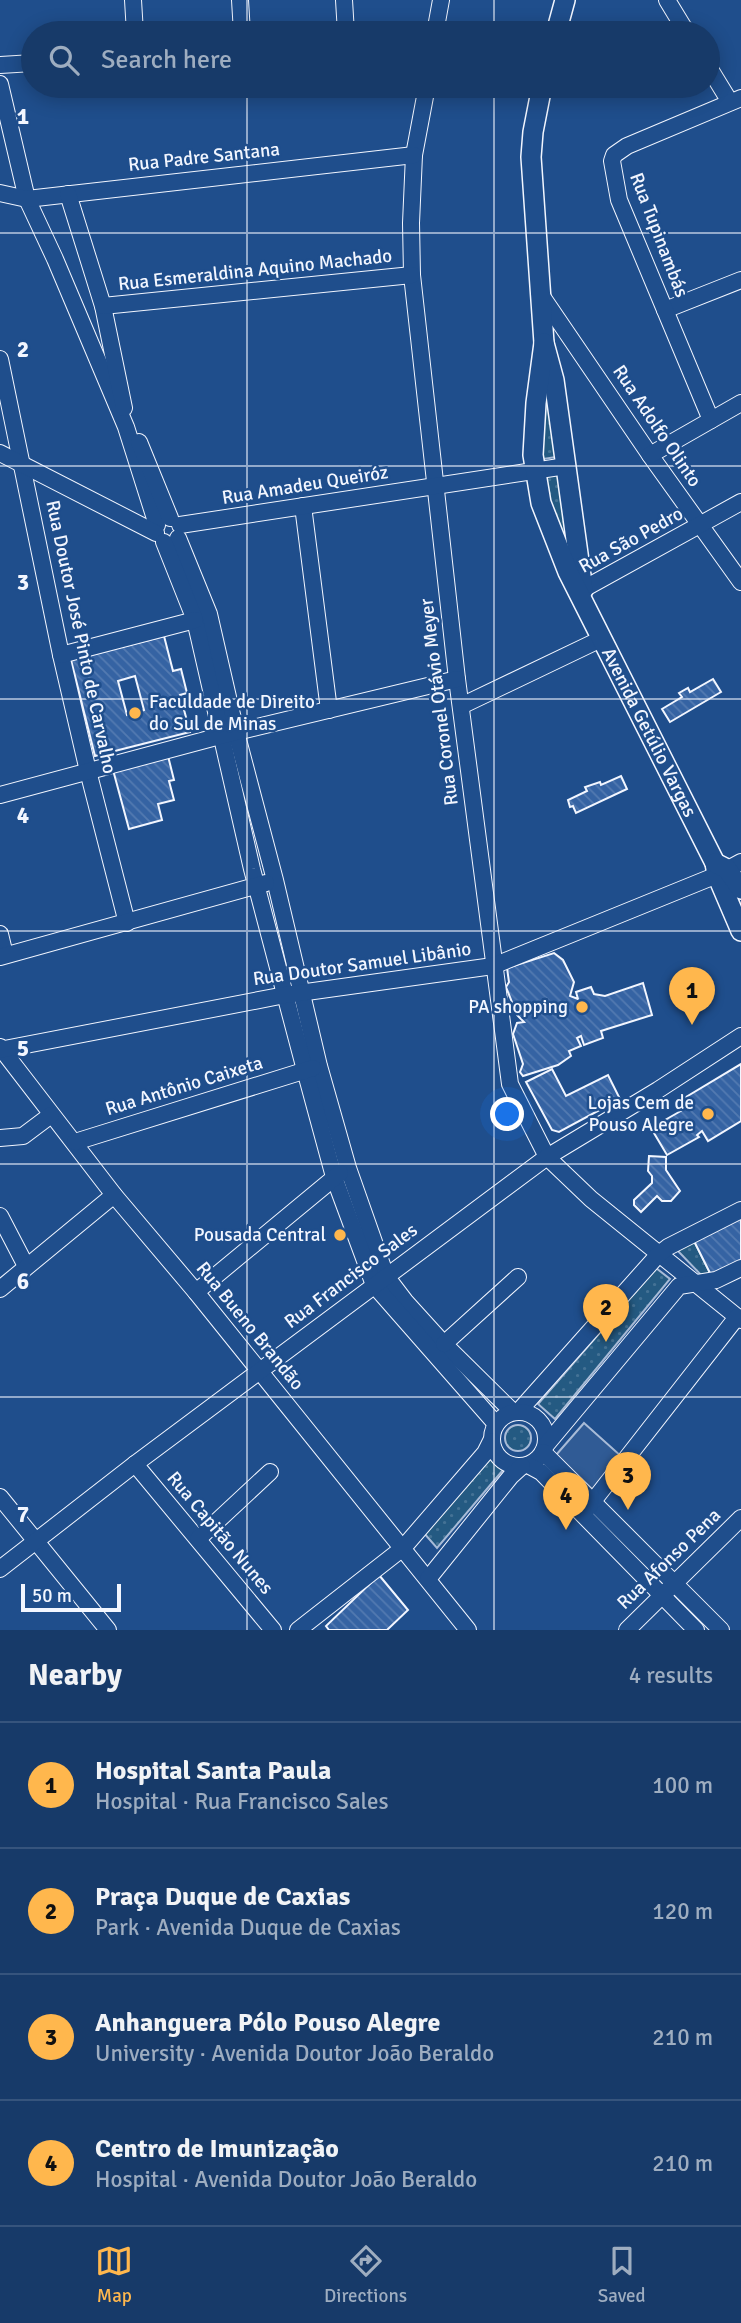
<!DOCTYPE html>
<html lang="en">
<head>
<meta charset="utf-8">
<style>
	body { margin:0; font-family:Signika,sans-serif; background:#20416f; color:#f1f3f6 }
	.scale { position:absolute; left:21px; bottom:18px; width:100px; box-sizing:border-box; padding-left:7px; border:4px solid #f2f6ff; border-top:0; font-size:19px; line-height:24px; white-space:nowrap; color:#f2f6ff; -webkit-text-stroke:5px #1f4e8c; paint-order:stroke }
	.you { position:absolute; left:508px; top:1115px; width:24px; height:24px; margin:-18px; border:5px solid #fff; border-radius:50%; background:#1a73e8; box-shadow:0 0 0 10px #1a73e833 }
	.badge { display:grid; place-items:center; width:46px; height:46px; border-radius:50%; background:#ffb74d; color:#111; font-size:23px; font-weight:700 }
	.pin { position:absolute; translate:-50% -58px; filter:drop-shadow(0 2px 4px #0008) }
	.pin::after { content:''; position:absolute; top:37px; width:24px; height:21px; background:inherit; clip-path:polygon(0 0,100% 0,50% 100%) }
	.list { margin:0; padding:0; list-style:none }
	h2 { display:flex; justify-content:space-between; align-items:center; height:91px; margin:0; padding:0 28px; font-size:30px }
	h2 small { font-size:23px; font-weight:400; color:#9eadc0 }
	.list li { display:grid; grid-template-columns:46px 1fr auto; gap:21px; align-items:center; box-sizing:border-box; height:126px; padding:0 28px; border-top:2px solid #36547d }
	.list b { display:block; font-size:26px; white-space:nowrap }
	.list p { margin:0; font-size:23px; white-space:nowrap; color:#9eadc0 }
	.list em { font-size:23px; font-style:normal; color:#9eadc0 }
	.icon { flex:none; width:38px; height:38px; fill:none; stroke:currentColor; stroke-width:2; stroke-linecap:round; stroke-linejoin:round }
	.map { position:relative; flex:none; width:741px; height:1630px; overflow:hidden }
	.search { position:absolute; background:#173a69; box-shadow:0 4px 18px #0003; left:21px; right:21px; top:21px; height:77px; display:flex; align-items:center; gap:18px; box-sizing:border-box; padding:0 24px; border-radius:38px; color:#9eadc0; font-size:26px }
	.sheet { height:595px; background:#173a69 }
	nav { display:flex; justify-content:space-around; align-items:center; box-sizing:border-box; height:98px; border-top:2px solid #36547d; background:#173a69; font-size:19px; color:#9eadc0 }
	nav a { display:grid; justify-items:center; gap:4px }
	nav .on { color:#ffb74d }
	.map>svg:first-child { display:block }
</style>
</head>
<body>
<div class="map">
<svg width="741" height="1630" viewBox="0 0 741 1630">
	<defs>
		<pattern id="green-dots" width="8" height="8" patternUnits="userSpaceOnUse" patternTransform="scale(1.75)"><rect width="8" height="8" fill="#245a82"/><path d="M2 2h.1M6 6h.1" fill="none" stroke="#447295" stroke-width="1.8" stroke-linecap="round"/></pattern>
		<pattern id="building-back-hatch" width="6" height="6" patternUnits="userSpaceOnUse" patternTransform="scale(1.75)"><rect width="6" height="6" fill="#3563a3"/><path d="M-1 5l2 2M0 0l6 6M5-1l2 2" fill="none" stroke="#537ab1"/></pattern>
	</defs>
	<rect width="100%" height="100%" fill="#1f4e8c"/>
	<g fill="url(#green-dots)" stroke="#a8bbd7" stroke-width="2">
		<path d="M542 396H551L556 457 537 460Z"/>
		<path d="M560 473 568 550 538 476Z"/>
		<path d="M693 1239 711 1275 704 1278 676 1249Z"/>
		<path d="M656 1268 670 1279 555 1419 538 1404Z"/>
		<circle cx="518" cy="1438" r="13"/>
		<path d="M490 1458 503 1470 437 1548 423 1532Z"/>
	</g>
	<path fill="#305b95" stroke="#a8bbd7" stroke-width="2" d="M584 1423 622 1457 593 1490 556 1455Z"/>
	<g fill="url(#building-back-hatch)" stroke="#f2f6ff" stroke-width="2" fill-rule="evenodd">
		<path d="M164 636 173 671 181 669 187 693 180 695 190 732 95 756 71 660ZM135 676 144 710 127 715 118 681Z"/>
		<path d="M713 679 721 692 670 722 662 709 682 697 679 693 688 688 690 692Z"/>
		<path d="M168 756 174 780 169 781 174 800 158 804 162 820 129 829 113 770Z"/>
		<path d="M621 776 627 789 576 813 573 806 570 807 568 800 587 791 585 787 600 782 601 785Z"/>
		<path d="M554 953 563 960 574 982 570 996 578 999 576 992 591 987 594 994 605 996 643 983 652 1015 601 1031 603 1038 584 1045 581 1036 577 1038 581 1046 569 1051 571 1056 558 1065 523 1076 520 1072 523 1064 513 1034 517 1023 524 1022 517 1015 506 987 509 982 507 968Z"/>
		<path d="M741 1064V1121L708 1141 702 1131 697 1135 699 1137 667 1155 651 1128 686 1108 681 1100Z"/>
		<path d="M552 1069 566 1096 608 1075 620 1099 559 1132 552 1130 526 1082Z"/>
		<path d="M649 1156 666 1157V1170L680 1191 671 1201H662L657 1196 641 1212 634 1205V1200L652 1183V1176L648 1171Z"/>
		<path d="M741 1217V1261L711 1275 693 1239Z"/>
		<path d="M379 1575 408 1610 387 1630H329L326 1626Z"/>
	</g>
	<g fill="none" stroke-linecap="round" stroke-linejoin="round">
		<g stroke="#f2f6ff" stroke-width="18">
			<g id="minor">
				<path d="M133 0 135 33"/>
				<path d="M240 0 242 33"/>
				<path d="M344 0 346 33"/>
				<path d="M667 0 687 33"/>
				<path d="M435 33 441 0"/>
				<path d="M0 65 33 63"/>
				<path d="M708 66 730 102"/>
				<path d="M0 84 27 199 55 259 126 427 157 525"/>
				<path d="M427 86 414 155 411 223 412 275 457 679 510 1084 547 1157 591 1199 741 1320"/>
				<path d="M0 193 27 199 414 155"/>
				<path d="M68 194 103 306 124 408"/>
				<path d="M539 292 650 455 741 582"/>
				<path d="M103 306 412 275"/>
				<path d="M665 310 741 280"/>
				<path d="M0 359 61 655 88 771 127 923"/>
				<path d="M711 420 619 200 612 161 614 155 627 146 741 98"/>
				<path d="M139 442 170 518"/>
				<path d="M0 453 156 533"/>
				<path d="M650 455 741 403"/>
				<path d="M303 506 329 710"/>
				<path d="M180 525 566 466"/>
				<path d="M178 538 209 614 236 732 275 880 319 1066 348 1168 386 1276 405 1301 444 1344 513 1412"/>
				<path d="M164 542 195 620 252 869 305 1070 334 1177 374 1285 496 1424"/>
				<path d="M578 592 741 502"/>
				<path d="M61 655 195 620"/>
				<path d="M461 706 601 639"/>
				<path d="M0 795 220 736 457 679"/>
				<path d="M0 934 5 955"/>
				<path d="M0 957 266 883"/>
				<path d="M0 1047 114 1195 196 1292 468 1630"/>
				<path d="M0 1050 285 995 493 966 717 875 741 862"/>
				<path d="M0 1138 23 1136 51 1115"/>
				<path d="M75 1142 313 1068"/>
				<path d="M0 1216 26 1266"/>
				<path d="M0 1289 114 1195"/>
				<path d="M196 1292 340 1173"/>
				<path d="M444 1344 518 1277"/>
				<path d="M519 1411 658 1255 668 1247 741 1210"/>
				<circle cx="519" cy="1439" r="27"/>
				<path d="M546 1445 679 1286 716 1280 741 1268"/>
				<path d="M543 1452 721 1630"/>
				<path d="M135 1464 273 1630"/>
				<path d="M528 1465 541 1472 696 1630"/>
				<path d="M0 1497 108 1630"/>
				<path d="M583 1514 737 1317"/>
				<path d="M198 1539 270 1472"/>
				<path d="M0 1569 135 1464 547 1157 658 1090 741 1036"/>
				<path d="M428 1579 511 1476 522 1466"/>
				<path d="M298 1630 403 1548 485 1453 491 1441"/>
				<path d="M627 1630 741 1518"/>
			</g>
		</g>
		<g stroke="#f2f6ff" stroke-width="22">
			<g id="major">
				<path d="M556 33 565 0"/>
				<path d="M542 86 533 132 531 157 544 343 554 380 583 590"/>
				<path id="s1" d="M544 343 536 403 533 455 541 503 568 572 715 863 717 875 741 931"/>
				<path d="M715 863 727 869 741 889"/>
			</g>
		</g>
		<use href="#minor" stroke="#1f4e8c" stroke-width="16"/>
		<use href="#major" stroke="#1f4e8c" stroke-width="19"/>
	</g>
	<path fill="none" stroke="#f2f6ff" stroke-width="2" stroke-opacity="0.55" d="M247 0V33M494 0V33M247 86V1630M494 86V1630M0 233H741M0 466H741M0 699H741M0 931H741M0 1164H741M0 1397H741"/>
	<g fill="#ffb74d" stroke="#1f4e8c" stroke-width="2.5">
		<circle cx="135" cy="713" r="7"/>
		<circle cx="582" cy="1007" r="7"/>
		<circle cx="708" cy="1114" r="7"/>
		<circle cx="340" cy="1235" r="7"/>
	</g>
	<g text-anchor="middle" dominant-baseline="central" stroke-width="5" stroke-linejoin="round" paint-order="stroke">
		<g font-size="19" fill="#f2f6ff" stroke="#1f4e8c">
			<text transform="translate(204 157) rotate(-6)">Rua Padre Santana</text>
			<text transform="translate(659 235) rotate(69)">Rua Tupinambás</text>
			<text transform="translate(255 270) rotate(-6)">Rua Esmeraldina Aquino Machado</text>
			<text transform="translate(657 426) rotate(56)">Rua Adolfo Olinto</text>
			<text transform="translate(305 485) rotate(-9)">Rua Amadeu Queiróz</text>
			<text transform="translate(631 540) rotate(-29)">Rua São Pedro</text>
			<text transform="translate(81 637) rotate(78)">Rua Doutor José Pinto de Carvalho</text>
			<text transform="translate(439 702) rotate(-97)">Rua Coronel Otávio Meyer</text>
			<text stroke="none"><textPath href="#s1" startOffset="415">Avenida Getúlio Vargas</textPath></text>
			<text transform="translate(362 964) rotate(-8)">Rua Doutor Samuel Libânio</text>
			<text transform="translate(184 1086) rotate(-17)">Rua Antônio Caixeta</text>
			<text transform="translate(351 1276) rotate(-37)">Rua Francisco Sales</text>
			<text transform="translate(250 1326) rotate(51)">Rua Bueno Brandão</text>
			<text transform="translate(220 1533) rotate(50)">Rua Capitão Nunes</text>
			<text transform="translate(669 1559) rotate(-44)">Rua Afonso Pena</text>
		</g>
		<g font-size="19" fill="#f2f6ff" stroke="#1f4e8c" text-anchor="end">
			<text x="149" y="702" text-anchor="start">Faculdade de Direito<tspan x="149" dy="22">do Sul de Minas</tspan></text>
			<text x="568" y="1007">PA shopping</text>
			<text x="694" y="1103">Lojas Cem de<tspan x="694" dy="22">Pouso Alegre</tspan></text>
			<text x="326" y="1235">Pousada Central</text>
		</g>
	</g>
	<g font-size="23" text-anchor="middle" font-weight="bold" fill="#f2f6ff" stroke="#1f4e8c" stroke-width="5" stroke-linejoin="round" paint-order="stroke">
		<text x="23" y="124">1</text>
		<text x="23" y="357">2</text>
		<text x="23" y="590">3</text>
		<text x="23" y="823">4</text>
		<text x="23" y="1056">5</text>
		<text x="23" y="1289">6</text>
		<text x="23" y="1522">7</text>
	</g>
</svg>
<div class="scale">50 m</div>
<div class="you"></div>
<div class="pin badge" style="left:692px;top:1025px">1</div>
<div class="pin badge" style="left:606px;top:1342px">2</div>
<div class="pin badge" style="left:628px;top:1510px">3</div>
<div class="pin badge" style="left:566px;top:1530px">4</div>
<div class="search"><svg class="icon" aria-label="search" viewBox="0 0 24 24"><circle cx="10" cy="10" r="6"/><path d="M15 15l6 6"/></svg>Search here</div>
</div>
<section class="sheet">
<h2>Nearby<small>4 results</small></h2>
<ul class="list">
<li><span class="badge">1</span><div><b>Hospital Santa Paula</b><p>Hospital · Rua Francisco Sales</p></div><em>100 m</em></li>
<li><span class="badge">2</span><div><b>Praça Duque de Caxias</b><p>Park · Avenida Duque de Caxias</p></div><em>120 m</em></li>
<li><span class="badge">3</span><div><b>Anhanguera Pólo Pouso Alegre</b><p>University · Avenida Doutor João Beraldo</p></div><em>210 m</em></li>
<li><span class="badge">4</span><div><b>Centro de Imunização</b><p>Hospital · Avenida Doutor João Beraldo</p></div><em>210 m</em></li>
</ul>
</section>
<nav>
<a class="on"><svg class="icon" aria-label="map" viewBox="0 0 24 24"><path d="M3 6l6-2 6 2 6-2v14l-6 2-6-2-6 2zM9 4v14M15 6v14"/></svg>Map</a>
<a><svg class="icon" aria-label="directions" viewBox="0 0 24 24"><path d="M12 3l9 9-9 9-9-9zM9 14v-3h6M13 9l2 2-2 2"/></svg>Directions</a>
<a><svg class="icon" aria-label="saved" viewBox="0 0 24 24"><path d="M7 4h10v16l-5-4-5 4z"/></svg>Saved</a>
</nav>
</body>
</html>
